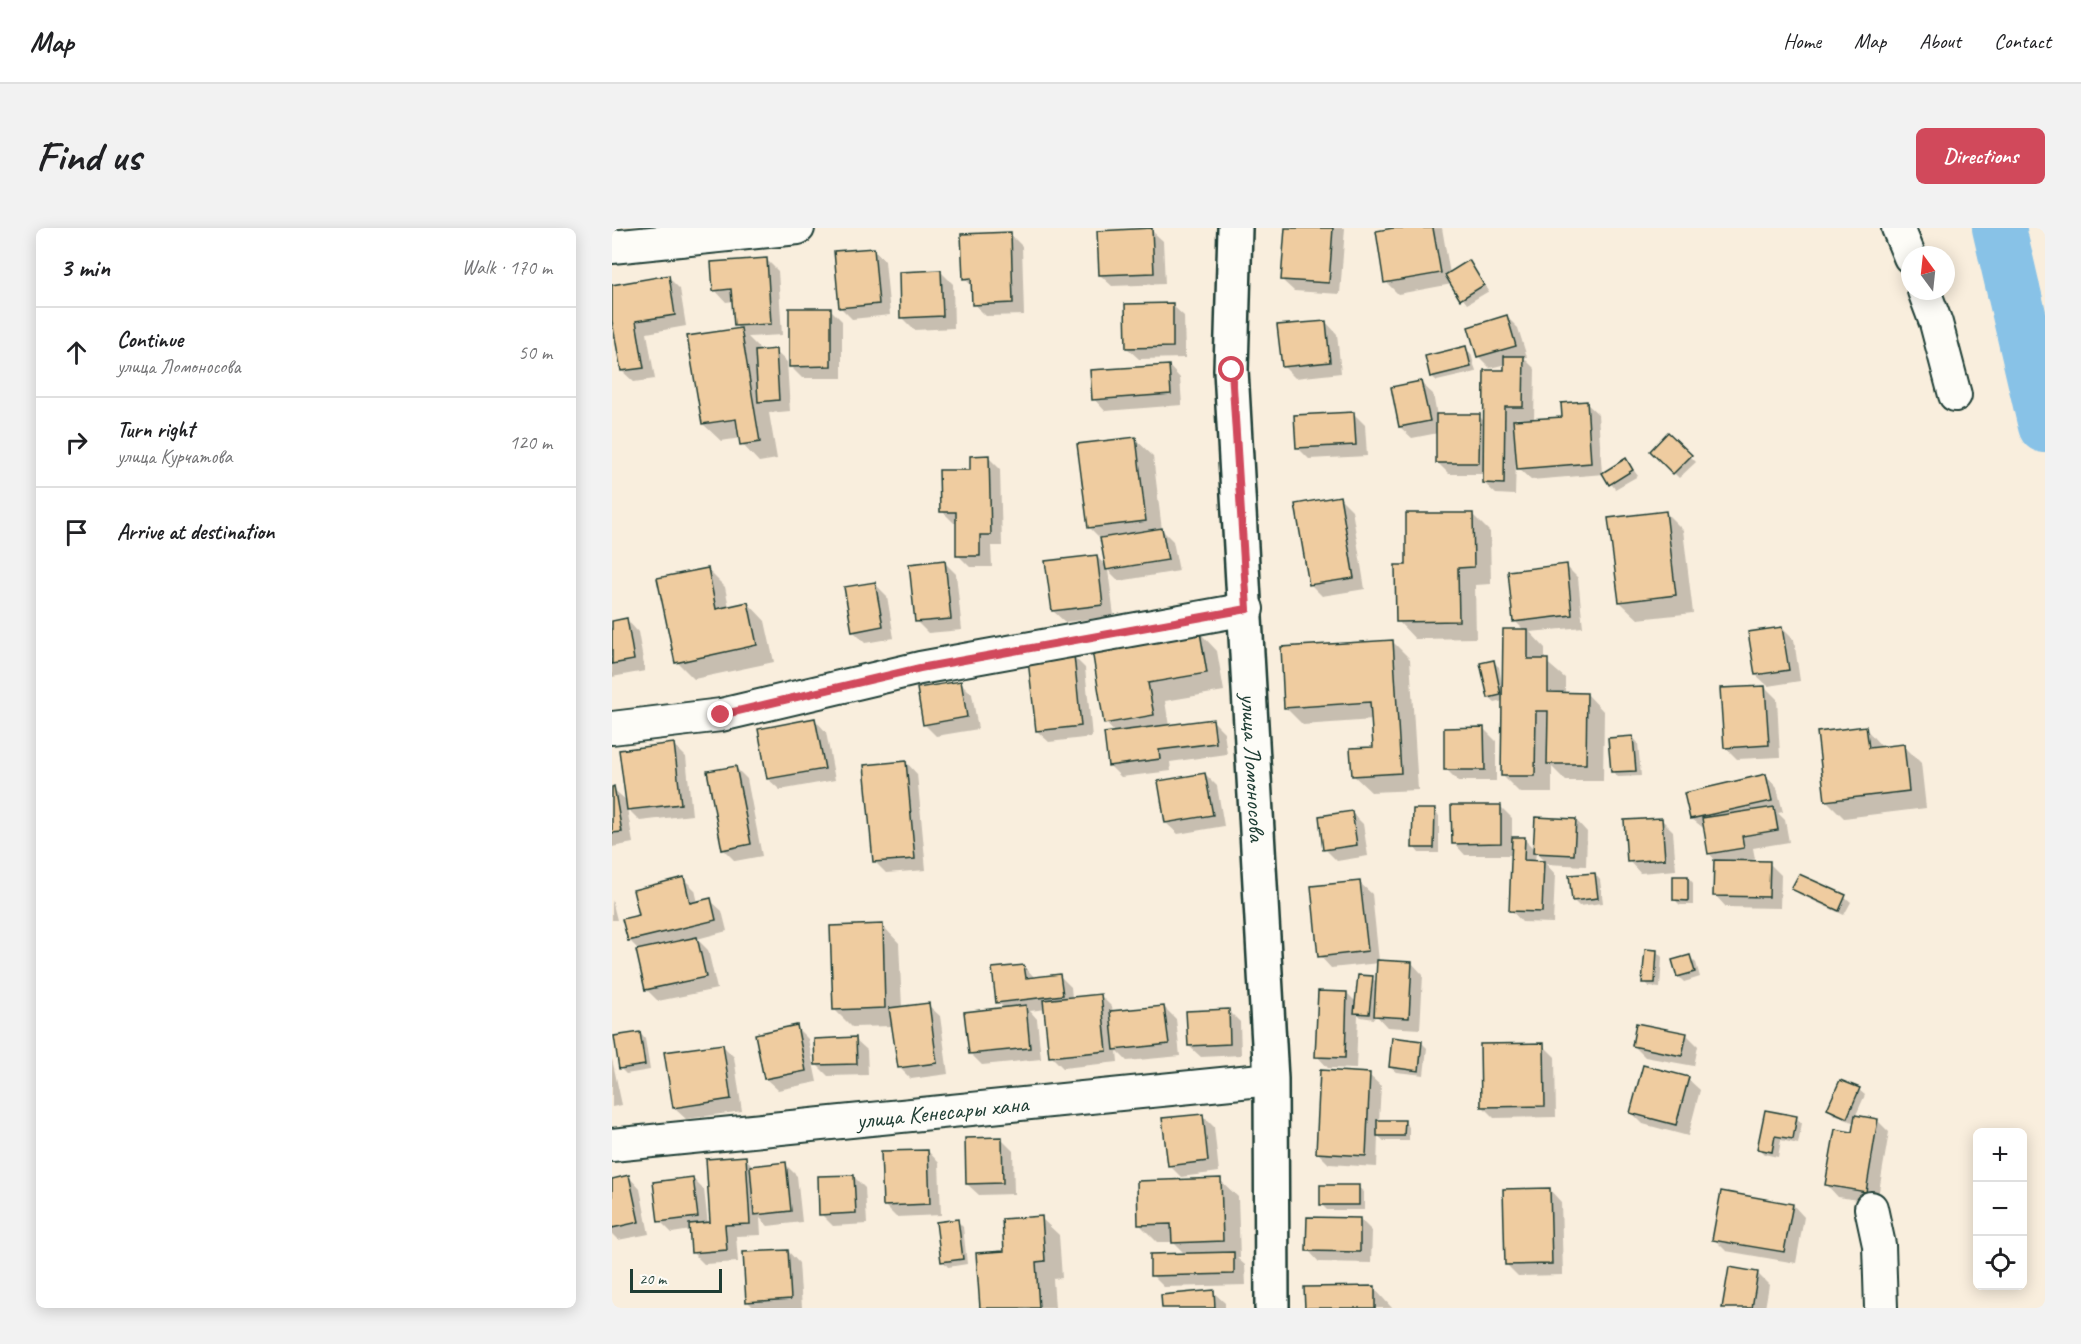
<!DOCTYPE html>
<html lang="en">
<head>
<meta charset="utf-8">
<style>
	body { margin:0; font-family:Caveat,sans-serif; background:#f2f2f2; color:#202124 }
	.controls { position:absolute; right:18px; bottom:18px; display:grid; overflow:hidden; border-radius:9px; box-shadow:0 3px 15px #0003 }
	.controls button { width:54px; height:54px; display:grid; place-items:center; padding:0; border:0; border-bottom:2px solid #e0e0e0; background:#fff; color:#202124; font:30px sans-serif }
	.compass { position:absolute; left:1289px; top:18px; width:54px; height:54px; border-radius:50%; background:#fff; box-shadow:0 3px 15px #0003; rotate:345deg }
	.scale { position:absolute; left:18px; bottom:15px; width:92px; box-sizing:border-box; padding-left:6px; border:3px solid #1f3d34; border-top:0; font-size:16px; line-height:21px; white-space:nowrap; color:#1f3d34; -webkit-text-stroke:4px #fdfcf7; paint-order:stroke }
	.stop { position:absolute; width:18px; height:18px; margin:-14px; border:4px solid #d1495b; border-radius:50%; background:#fff }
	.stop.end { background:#d1495b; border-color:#fff; box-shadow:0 2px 6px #0008 }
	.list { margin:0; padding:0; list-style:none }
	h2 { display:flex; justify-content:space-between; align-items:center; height:78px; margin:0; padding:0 24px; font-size:26px }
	h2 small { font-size:20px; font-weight:400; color:#757577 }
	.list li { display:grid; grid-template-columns:39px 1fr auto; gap:18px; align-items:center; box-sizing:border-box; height:90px; padding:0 24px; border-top:2px solid #e0e0e0 }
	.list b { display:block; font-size:22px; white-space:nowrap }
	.list p { margin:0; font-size:20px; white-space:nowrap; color:#757577 }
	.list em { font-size:20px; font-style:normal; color:#757577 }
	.icon { flex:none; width:33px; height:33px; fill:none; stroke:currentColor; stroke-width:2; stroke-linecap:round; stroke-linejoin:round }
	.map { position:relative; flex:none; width:1433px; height:1080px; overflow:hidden; border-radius:9px }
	header { display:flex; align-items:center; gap:36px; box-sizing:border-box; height:84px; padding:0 30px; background:#fff; border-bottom:2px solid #e0e0e0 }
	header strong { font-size:28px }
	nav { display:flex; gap:33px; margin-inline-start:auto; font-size:21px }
	.intro { display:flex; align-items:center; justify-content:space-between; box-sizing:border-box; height:144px; padding:0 36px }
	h1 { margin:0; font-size:42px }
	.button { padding:15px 27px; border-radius:9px; background:#d1495b; color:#fff; font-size:21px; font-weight:700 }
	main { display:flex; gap:36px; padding:0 36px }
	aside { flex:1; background:#fff; border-radius:9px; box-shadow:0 3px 15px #0003 }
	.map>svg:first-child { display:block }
</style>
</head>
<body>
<header>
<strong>Map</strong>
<nav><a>Home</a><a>Map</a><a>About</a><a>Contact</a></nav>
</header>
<div class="intro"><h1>Find us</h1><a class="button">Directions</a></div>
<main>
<aside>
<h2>3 min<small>Walk · 170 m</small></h2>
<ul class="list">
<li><svg class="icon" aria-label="ahead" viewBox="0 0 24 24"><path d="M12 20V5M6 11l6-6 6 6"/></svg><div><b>Continue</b><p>улица Ломоносова</p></div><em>50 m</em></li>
<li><svg class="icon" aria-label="right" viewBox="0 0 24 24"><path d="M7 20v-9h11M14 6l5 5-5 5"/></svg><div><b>Turn right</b><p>улица Курчатова</p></div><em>120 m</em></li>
<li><svg class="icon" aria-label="arrive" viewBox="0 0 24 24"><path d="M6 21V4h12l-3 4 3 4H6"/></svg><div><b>Arrive at destination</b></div></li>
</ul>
</aside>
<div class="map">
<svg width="1433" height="1080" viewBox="0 0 1433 1080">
	<rect width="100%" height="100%" fill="#f9eedd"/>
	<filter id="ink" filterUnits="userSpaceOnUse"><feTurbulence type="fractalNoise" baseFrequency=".0167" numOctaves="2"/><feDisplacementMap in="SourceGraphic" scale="12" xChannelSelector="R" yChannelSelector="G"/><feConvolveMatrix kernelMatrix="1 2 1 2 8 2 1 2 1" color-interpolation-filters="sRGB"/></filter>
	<g filter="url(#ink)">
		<g fill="#0003" fill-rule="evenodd">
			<path d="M696 0H733L728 66 682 63 670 52Z"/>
			<path d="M791 0H830L838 46 857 34 877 63 855 76 840 56 786 66 774 54Z"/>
			<path d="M539 2 551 13 553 56 500 58 488 47Z"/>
			<path d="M398 6 410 18 412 87 374 88 362 76 361 59 352 50Z"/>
			<path d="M261 21 273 33 278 87 240 91 228 79Z"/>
			<path d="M154 31 166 43 170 107 136 109 146 119 147 124 163 123 175 134 178 183 157 185 165 231 147 234 130 216 129 210 109 213 91 196 127 101 123 97 122 73 114 74 103 62Z"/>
			<path d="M329 44 341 56 342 100 302 102 290 90Z"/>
			<path d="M56 49 68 61 74 98 35 105 43 151 22 154 10 143 0 84V58Z"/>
			<path d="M560 77 572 88 573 130 527 131 515 120Z"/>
			<path d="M218 81 230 93V150H190L178 138Z"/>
			<path d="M894 88 906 100 915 129 912 130 923 141 922 192 952 190 974 175 986 186 990 246 1014 232 1026 248 1003 261 992 246 919 252 907 241 906 231H904L903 267 884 266 872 255 873 246H837L826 235V205L800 210 788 199 809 155 821 166 825 188H867L873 194 893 144 894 136 878 140 866 128ZM904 190H919V192L904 193Z"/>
			<path d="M714 94 725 106 729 145 683 150 671 138Z"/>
			<path d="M854 120 859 126 864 144 825 153 819 148Z"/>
			<path d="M557 138 568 150 570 177 493 183 482 171Z"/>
			<path d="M741 185 753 197 755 228 697 231 685 219Z"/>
			<path d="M1056 206 1084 234 1067 250 1040 223Z"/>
			<path d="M523 211 541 228 550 302 561 313 567 343 507 353 496 342 502 388 453 394 441 383 484 328 495 339 490 312 477 299Z"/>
			<path d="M376 229 388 241 390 318H379L380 339H358L346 327 345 295H342L330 283 360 243Z"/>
			<path d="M728 270 740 282 753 361 710 368 698 356Z"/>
			<path d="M1053 284 1071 302 1081 385 1026 391 1008 374Z"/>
			<path d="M860 286 878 304 879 356 863 357 864 410 803 411 786 393 796 338Z"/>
			<path d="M332 334 344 346 350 402 316 405 304 393Z"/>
			<path d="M954 338 966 350 971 399 918 404 933 420V433L953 450V466H975L992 484 991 553H954L940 539V565H908L890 547 891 473 883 475 877 470 881 434 887 439 890 457 913 403 903 393Z"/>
			<path d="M95 341 113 359 117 379 136 375 153 393 162 434 82 451 65 434Z"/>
			<path d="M263 356 275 368 282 410 253 415 241 403Z"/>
			<path d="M15 392 26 404 33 443 0 449V395Z"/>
			<path d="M1170 400 1182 412 1188 453 1156 458 1144 447Z"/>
			<path d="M588 405 605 423 612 463 553 473 557 498 600 492 612 504 615 526 558 534 559 543 509 549 497 537 503 505 494 495Z"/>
			<path d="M780 413 798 431 806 562 759 564 741 547 763 520 761 492 691 497 674 480Z"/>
			<path d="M461 428 473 440 480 509 437 514 425 503Z"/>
			<path d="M348 454 360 466 366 501 324 508 312 496Z"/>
			<path d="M1153 459 1165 471 1168 529 1125 531 1113 519Z"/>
			<path d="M203 492 214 504 223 552 168 562 156 551Z"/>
			<path d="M1253 500 1271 520 1291 517 1309 535 1314 580 1232 590 1214 572Z"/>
			<path d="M872 501 884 513V553H846L834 541Z"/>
			<path d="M1021 509 1026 515 1029 548 1006 549 1001 544Z"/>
			<path d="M62 517 74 529 80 587 28 593 15 580 21 615 0 619V560L15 573Z"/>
			<path d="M294 534 305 546 314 642 274 645 262 633Z"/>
			<path d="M123 539 135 551 150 628 123 633 111 621Z"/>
			<path d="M593 546 605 558 612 598 566 606 554 595Z"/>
			<path d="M1154 548 1165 560 1171 584 1166 585 1173 592 1177 614 1141 620 1143 631 1134 633 1157 635 1169 647 1168 680 1114 679 1103 667V632L1097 625 1094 602 1080 591Z"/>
			<path d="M888 578 900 590V610L912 611 923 622 964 592 975 604 974 638 934 636 943 646 941 695 910 694 899 682 901 627H853L842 615ZM924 625 933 634H923Z"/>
			<path d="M822 583 827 588V625H807L802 619Z"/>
			<path d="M740 585 751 596 756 628 725 633 713 621Z"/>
			<path d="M1049 591 1061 603 1064 642 1028 645 1017 633Z"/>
			<path d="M983 646 988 652 991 675 967 678 961 672Z"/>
			<path d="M1076 649 1081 655V677H1068L1063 672Z"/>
			<path d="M72 651 83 662 86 675 98 672 110 683 115 703 85 711 96 722 105 761 46 773 34 761 28 723 17 712 29 688Z"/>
			<path d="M748 655 760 666 767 733 800 735 811 747 808 801 775 799 763 786 762 791 749 789 746 786 744 841 716 840 705 828 735 765 745 775 760 750 765 755 767 735 719 740 708 728Z"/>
			<path d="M1181 660 1233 669 1239 674 1232 687 1187 666Z"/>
			<path d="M0 672 5 692H0Z"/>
			<path d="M270 697 287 715 290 780 316 777 328 788 336 846 299 851 288 840 282 798 240 799 223 782Z"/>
			<path d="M1044 723 1050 729 1048 760 1037 759 1032 754Z"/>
			<path d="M1078 729 1084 735 1088 749 1072 754 1067 749Z"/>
			<path d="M412 738 423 750 447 747 459 759 460 770 488 767 500 779 501 785 552 779 564 791 568 828 515 833 505 823 506 834 451 840 439 828 434 781 418 783 425 791 429 831 370 837 358 825 393 781 386 774Z"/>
			<path d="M616 782 628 794 629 827 589 829 577 818Z"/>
			<path d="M184 799 196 811 205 854 166 862 154 851 145 807Z"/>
			<path d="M28 805 33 811 38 842 14 846 8 840Z"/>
			<path d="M1074 806 1086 818 1082 838 1033 829 1021 817Z"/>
			<path d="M243 811 255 822 256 847 216 848 204 836Z"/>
			<path d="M809 814 815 820 812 847 784 844 778 839Z"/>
			<path d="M110 817 122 829 130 883 74 891 62 880Z"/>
			<path d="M931 817 943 829 944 889 882 890 870 878Z"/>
			<path d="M0 831 10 877 0 879Z"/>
			<path d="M757 847 769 858 767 893H792L797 899V913H772L766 908 765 939 717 936 706 925Z"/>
			<path d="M1076 851 1088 862 1076 908 1031 896 1019 884Z"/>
			<path d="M1229 854 1247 862 1253 867 1243 889 1265 892 1277 904 1265 975 1226 969 1215 957 1241 905 1243 895 1222 887 1217 881Z"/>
			<path d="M590 887 602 899 607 944 569 949 557 937Z"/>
			<path d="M1184 890 1190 895 1186 916 1169 912 1166 929 1152 926 1147 921Z"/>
			<path d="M389 911 401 923 402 966 367 967 355 956Z"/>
			<path d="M316 923 327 935 329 987 284 989 273 978Z"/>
			<path d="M133 930 142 939 173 936 185 948 190 994 156 998 148 990 149 1007 124 1008 126 1034 92 1036 80 1024 79 1002 60 1005 48 993 80 950 92 962 96 996H100Z"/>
			<path d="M241 948 253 960 255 996 221 998 209 986Z"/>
			<path d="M17 949 28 961 37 1006 6 1012 0 1006V952Z"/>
			<path d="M608 952 626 969 628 1030H625L633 1037 634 1057 552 1059 540 1047 574 1027 561 1014H545L528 997Z"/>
			<path d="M746 959 752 964V982H715L709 976Z"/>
			<path d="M938 962 949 974 951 1047 906 1048 895 1037Z"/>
			<path d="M1181 977 1192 989 1184 1035 1114 1023 1102 1011Z"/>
			<path d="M429 990 447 1007 450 1050 441 1051 443 1080H369Z"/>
			<path d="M748 991 760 1003 759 1035 707 1034 696 1022Z"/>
			<path d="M345 993 351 999 355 1036 336 1039 331 1033Z"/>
			<path d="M176 1023 187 1035 190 1080H142L135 1073Z"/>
			<path d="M1145 1045 1157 1057 1153 1080H1112Z"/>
			<path d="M762 1060 780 1080H694Z"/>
			<path d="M601 1064 613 1075V1080H551Z"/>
		</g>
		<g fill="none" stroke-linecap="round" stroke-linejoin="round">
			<path stroke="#88c2e7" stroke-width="54" d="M1387 0 1433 198"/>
		</g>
		<g fill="#efcca0" stroke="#1f3d34" stroke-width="1.5">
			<path d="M540 0 542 45 487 47 485 3Z"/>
			<path d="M673 0H721L717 55 669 52Z"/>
			<path d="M781 0H821L829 45 772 55 764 3Z"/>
			<path d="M399 4 401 75 360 77 359 50 351 51 349 6Z"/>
			<path d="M262 20 267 76 227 80 222 23Z"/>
			<path d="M155 30 159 96 122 98 119 61 101 63 99 34Z"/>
			<path d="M857 32 872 57 848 72 833 47Z"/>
			<path d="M329 42 331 88 288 90 287 44Z"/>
			<path d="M57 47 63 87 24 93 32 140 9 143 0 93V57Z"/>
			<path d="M561 75V119L514 120 513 76Z"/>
			<path d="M177 80H219V138L177 139Z"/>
			<path d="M895 87 904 118 865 129 856 99Z"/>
			<path d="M714 93 718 134 670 139 665 97Z"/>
			<path d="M129 100 148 214 128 217 124 191 90 196 75 108Z"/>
			<path d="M854 118 859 139 818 149 813 128Z"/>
			<path d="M164 121 167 172 146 174 143 123Z"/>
			<path d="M892 128H912L911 179H893L892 256 871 255 872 142H892Z"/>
			<path d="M557 137 559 166 480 172 478 142Z"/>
			<path d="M809 153 818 193 787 199 779 159Z"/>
			<path d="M975 173 979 235 905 241 901 192 950 189 949 175Z"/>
			<path d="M742 184 744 217 684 220 682 187Z"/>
			<path d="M824 186H868L867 235H824Z"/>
			<path d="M1056 204 1080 227 1061 246 1038 223Z"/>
			<path d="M524 209 534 293 476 300 465 216Z"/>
			<path d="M377 227 379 307H368V328H344V284H328L327 242H358V228Z"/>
			<path d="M1014 230 1021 242 997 257 990 245Z"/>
			<path d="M728 268 742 350 697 357 683 276Z"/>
			<path d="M1054 283 1064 367 1007 374 996 290Z"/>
			<path d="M794 285H861L862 339 846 340 847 393 784 394 783 337H794Z"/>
			<path d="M550 300 556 332 494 342 488 310Z"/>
			<path d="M485 327 491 377 440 383 433 333Z"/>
			<path d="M333 332 339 391 303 394 297 336Z"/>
			<path d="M955 336 960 387 901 394 896 343Z"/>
			<path d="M96 340 104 381 136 374 145 417 63 435 45 350Z"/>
			<path d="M263 354 271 398 240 404 232 359Z"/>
			<path d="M15 390 22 432 0 436V393Z"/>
			<path d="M1170 399 1177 442 1143 447 1136 404Z"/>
			<path d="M891 401H916V431H936V464L975 465 974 536H935L936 483H924L923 548H889Z"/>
			<path d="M588 404 595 445 536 455 542 487 492 496 480 422Z"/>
			<path d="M781 412 789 545 740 548 738 520 761 519 758 474 672 480 669 419Z"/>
			<path d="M462 427 469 498 424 503 416 432Z"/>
			<path d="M882 432 889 467 876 470 868 435Z"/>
			<path d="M349 453 355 489 311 497 305 460Z"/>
			<path d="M1153 458 1157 517 1112 520 1108 460Z"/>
			<path d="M203 490 213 541 155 551 146 501Z"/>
			<path d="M601 491 604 515 547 522 548 531 496 538 492 505Z"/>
			<path d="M1254 498 1257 520 1292 516 1297 563 1213 573 1205 504Z"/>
			<path d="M872 499 873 542H832V500Z"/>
			<path d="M1021 508 1024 543 999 544 996 510Z"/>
			<path d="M62 515 69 576 15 582 7 522Z"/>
			<path d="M294 533 303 631 261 634 252 537Z"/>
			<path d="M124 538 139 616 110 622 95 543Z"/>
			<path d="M593 545 601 587 553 595 546 553Z"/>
			<path d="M1154 546 1160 573 1078 591 1072 565Z"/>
			<path d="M2 558 10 604 0 605V559Z"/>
			<path d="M839 577H889V615L840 616Z"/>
			<path d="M1162 579 1166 602 1130 608 1132 620 1096 626 1090 590Z"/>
			<path d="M801 581H823L822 620H800Z"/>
			<path d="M740 583 745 617 711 622 707 588Z"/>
			<path d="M923 589 964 591 962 627 921 625Z"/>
			<path d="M1050 590 1053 631 1015 634 1012 592Z"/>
			<path d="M900 609H913L912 632 932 633 930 684 897 683Z"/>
			<path d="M1102 632 1158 633 1157 669 1101 668Z"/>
			<path d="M983 645 986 670 960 673 957 647Z"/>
			<path d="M1187 646 1234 667 1227 683 1179 661Z"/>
			<path d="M1061 648H1076V673L1061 672Z"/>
			<path d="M72 649 78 675 99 670 104 692 16 713 10 691 27 687 21 662Z"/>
			<path d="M748 653 756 723 706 729 699 658Z"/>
			<path d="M271 696 273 780 221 782 218 698Z"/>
			<path d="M85 709 94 749 33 762 24 722Z"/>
			<path d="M1033 721 1045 722 1043 755H1030Z"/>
			<path d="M1078 727 1083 744 1065 749 1060 732Z"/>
			<path d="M765 732 800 734 797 790 762 788Z"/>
			<path d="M412 737 414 750 448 746 451 767 384 775 380 740Z"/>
			<path d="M746 747 761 748 757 786 742 785Z"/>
			<path d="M706 763 735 764 733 830 703 829Z"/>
			<path d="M489 766 495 823 437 829 431 772Z"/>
			<path d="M317 775 325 835 286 840 277 780Z"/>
			<path d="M414 777 418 820 357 826 352 784Z"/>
			<path d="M552 778 557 816 502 822 498 783Z"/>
			<path d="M617 781 618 816 576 818 574 783Z"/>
			<path d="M1024 795 1075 805 1070 828 1020 818Z"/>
			<path d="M185 797 194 843 152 851 143 806Z"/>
			<path d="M28 804 33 837 7 841 2 808Z"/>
			<path d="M244 809 245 836 203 837 202 811Z"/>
			<path d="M780 809 810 813 807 843 777 839Z"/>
			<path d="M932 815 933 878 869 879 868 816Z"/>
			<path d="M111 816 119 871 61 880 52 824Z"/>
			<path d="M1031 837 1077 849 1064 897 1018 885Z"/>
			<path d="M708 842 758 845 754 928 704 925Z"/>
			<path d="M1228 852 1248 860 1235 890 1215 881Z"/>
			<path d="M1153 882 1185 888 1181 911 1163 908 1160 924 1145 921Z"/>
			<path d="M591 886 596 933 556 938 550 890Z"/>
			<path d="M1243 887 1266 891 1254 964 1213 957 1223 901 1240 904Z"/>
			<path d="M765 892H793L792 908H765Z"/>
			<path d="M390 909 391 955 354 956 353 910Z"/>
			<path d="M316 922 318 976 271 978 269 923Z"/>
			<path d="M134 928 138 996 113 997 115 1022 79 1025 77 996 98 994 94 931Z"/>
			<path d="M174 934 179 983 142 987 138 938Z"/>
			<path d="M17 947 27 994 0 1000V951Z"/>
			<path d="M242 947 244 985 207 987 206 948Z"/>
			<path d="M81 949 86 989 46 994 41 954Z"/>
			<path d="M609 950 611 1013 560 1015 559 996 526 997 525 953Z"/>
			<rect x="708" y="957" width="39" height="20"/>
			<path d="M938 960 940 1036 893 1037 891 961Z"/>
			<path d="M1109 963 1181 976 1172 1024 1100 1012Z"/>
			<path d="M430 988 433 1033 424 1034 427 1080H368L364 1025 392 1023 390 991Z"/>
			<path d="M695 989 748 990V1024L694 1023Z"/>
			<path d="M346 991 351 1031 329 1034 324 994Z"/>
			<path d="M176 1022 179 1071 134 1074 131 1024Z"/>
			<path d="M622 1024V1046L538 1048V1026Z"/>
			<path d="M1117 1039 1146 1044 1140 1080H1110Z"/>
			<path d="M763 1058V1080H693L692 1059Z"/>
			<path d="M602 1062 603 1080H550L549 1067Z"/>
		</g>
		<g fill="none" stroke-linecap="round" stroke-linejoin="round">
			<g stroke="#1f3d34" stroke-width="36">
				<g id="minor">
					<path d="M1286 0 1298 29"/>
					<path d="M0 19 186 0"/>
					<path d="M1312 63 1324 95 1343 167"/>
					<path d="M0 500 109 487 308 440 635 381"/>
					<path id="s1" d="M0 917 659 851"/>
					<path d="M1259 980 1267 1017 1269 1080"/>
				</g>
			</g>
			<g stroke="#1f3d34" stroke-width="38">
				<g id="primary">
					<path id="s2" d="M623 0 619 142 659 851 660 1080"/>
				</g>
			</g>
			<use href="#minor" stroke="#fdfcf7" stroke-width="32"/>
			<use href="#primary" stroke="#fdfcf7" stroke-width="33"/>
		</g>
	</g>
	<g fill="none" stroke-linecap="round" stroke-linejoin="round" filter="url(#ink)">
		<path stroke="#d1495b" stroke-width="8" d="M109 487 308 440 635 381 620 142"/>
	</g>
	<g text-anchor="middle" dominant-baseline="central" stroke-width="6" stroke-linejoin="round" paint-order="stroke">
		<g font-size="24" fill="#1f3d34" stroke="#fdfcf7">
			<text stroke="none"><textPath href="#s2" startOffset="540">улица Ломоносова</textPath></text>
			<text stroke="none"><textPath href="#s1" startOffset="332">улица Кенесары хана</textPath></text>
		</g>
	</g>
</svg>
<div class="controls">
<button>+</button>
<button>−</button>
<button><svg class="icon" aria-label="locate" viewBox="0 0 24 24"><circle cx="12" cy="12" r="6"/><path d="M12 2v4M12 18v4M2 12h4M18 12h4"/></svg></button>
</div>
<svg class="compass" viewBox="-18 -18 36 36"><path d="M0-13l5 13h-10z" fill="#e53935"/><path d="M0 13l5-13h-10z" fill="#757577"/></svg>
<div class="scale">20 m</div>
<div class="stop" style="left:620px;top:142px"></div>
<div class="stop end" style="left:109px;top:487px"></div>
</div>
</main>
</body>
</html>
